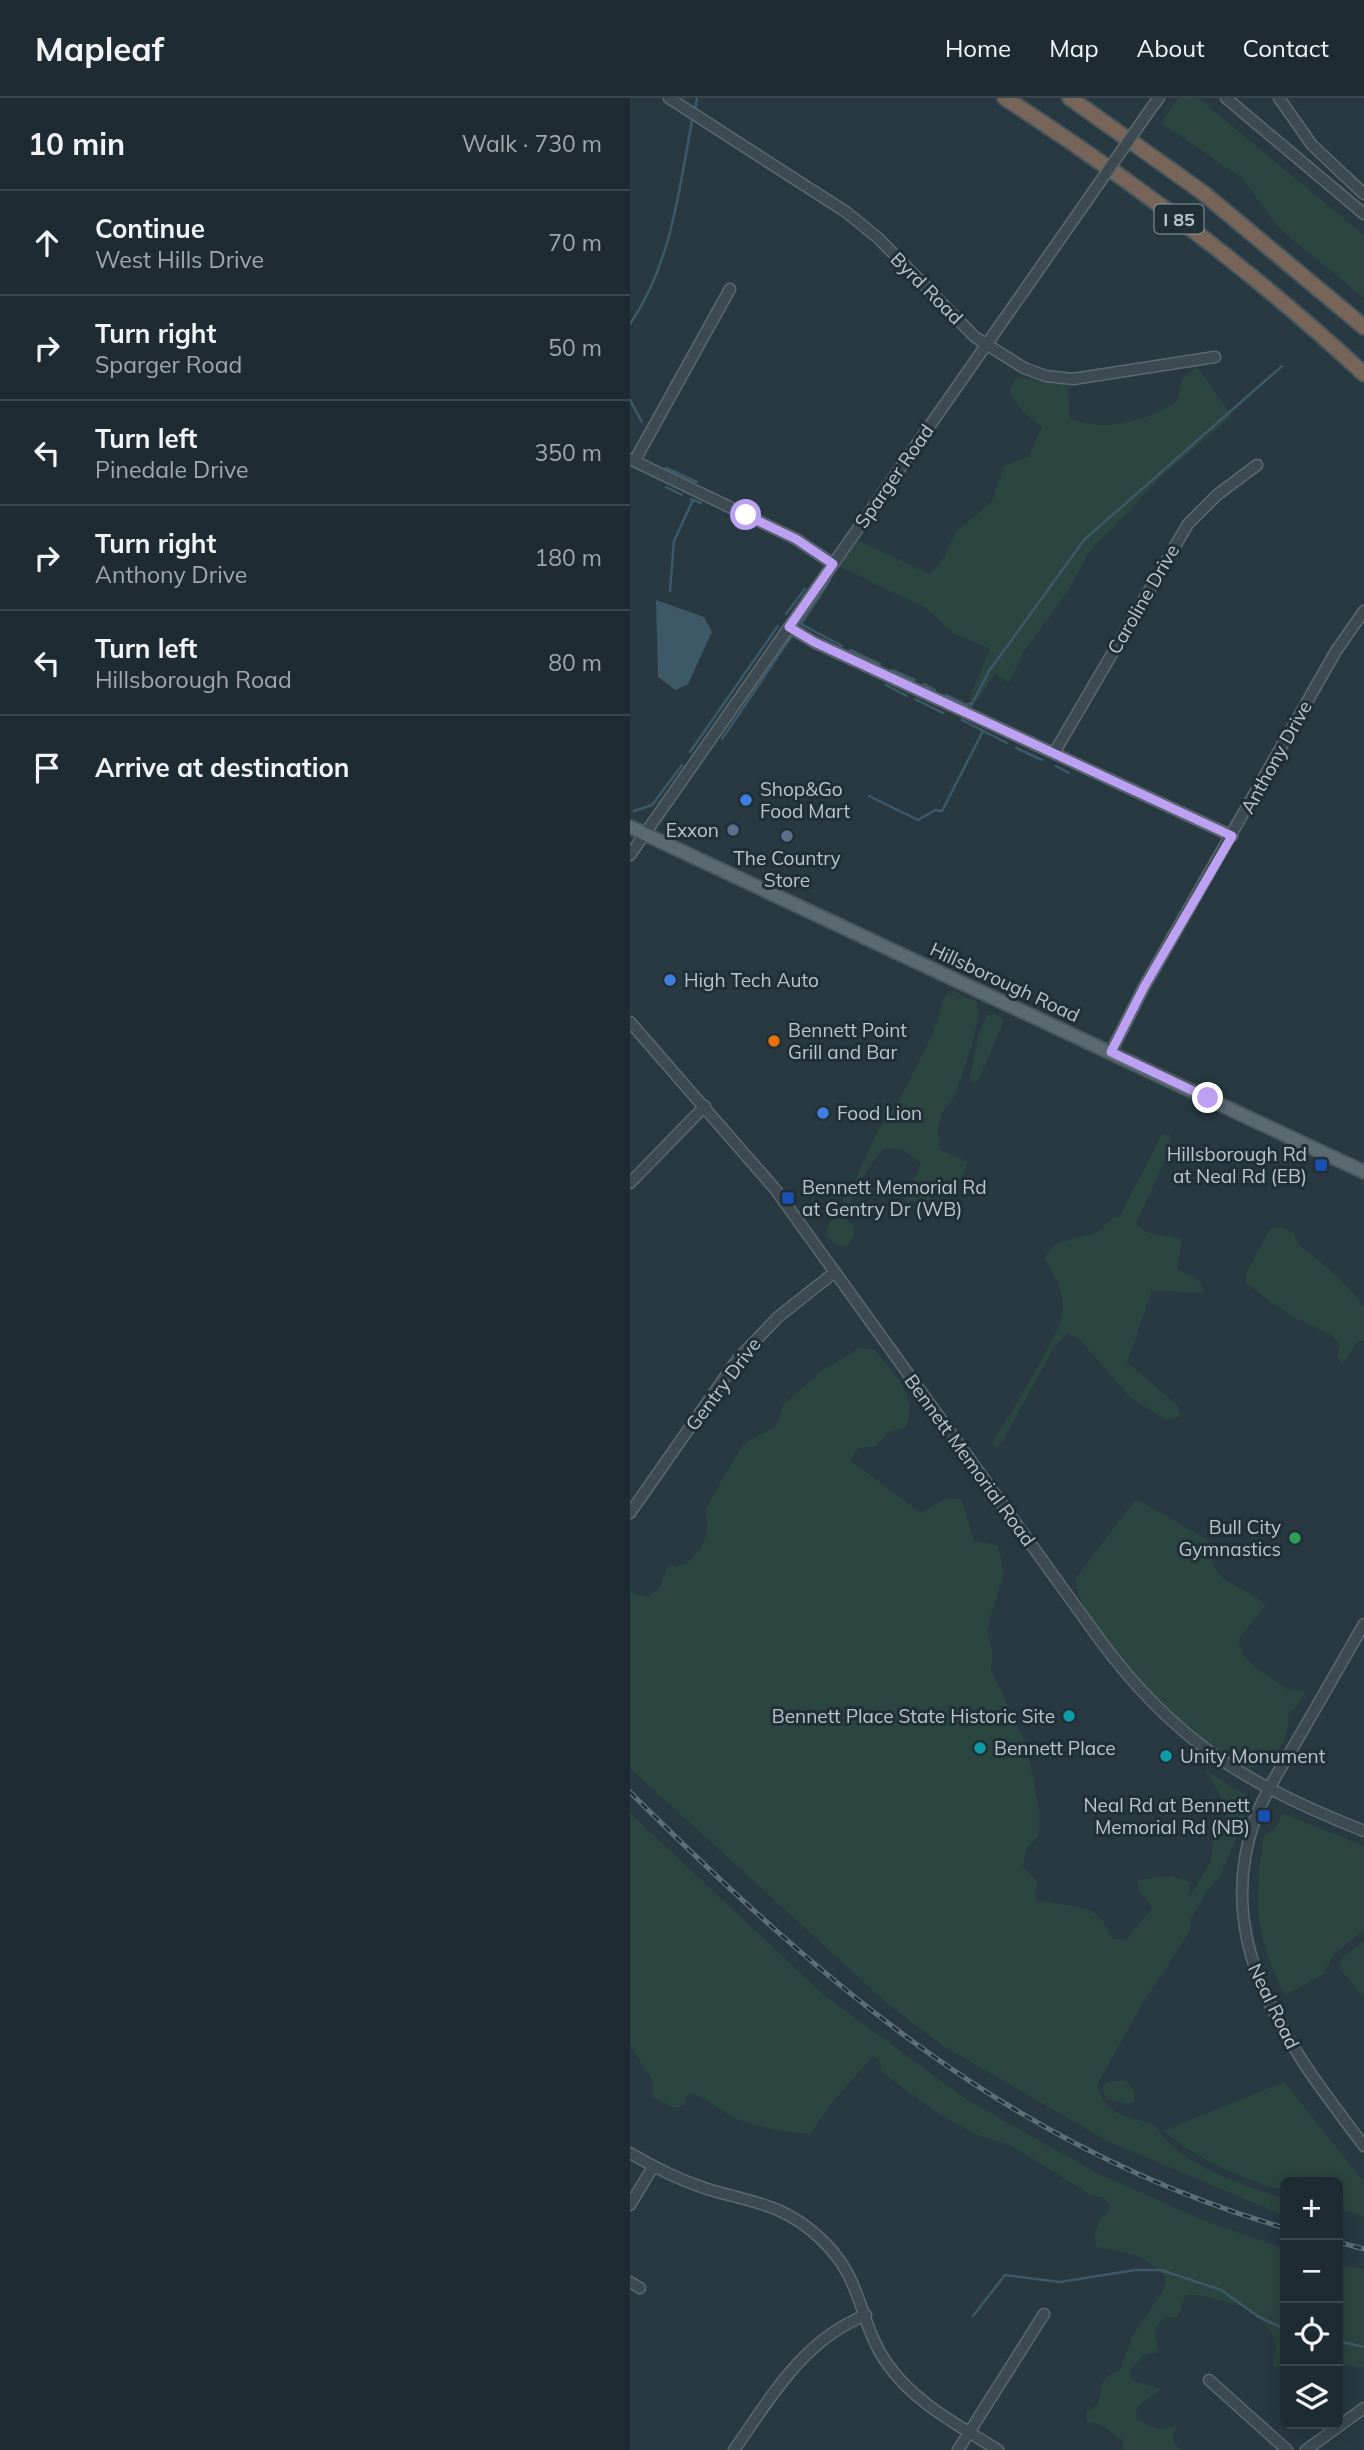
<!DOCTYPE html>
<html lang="en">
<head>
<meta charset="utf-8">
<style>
	body { margin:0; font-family:Mulish,sans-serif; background:#26333a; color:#f1f3f6 }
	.controls { position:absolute; right:21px; bottom:21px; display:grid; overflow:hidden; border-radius:10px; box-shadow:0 4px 18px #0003 }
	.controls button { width:63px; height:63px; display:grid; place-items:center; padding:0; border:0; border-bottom:2px solid #3c474d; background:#1e2b32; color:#f1f3f6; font:35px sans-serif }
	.stop { position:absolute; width:21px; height:21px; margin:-16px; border:5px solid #bca0f2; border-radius:50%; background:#fff }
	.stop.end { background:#bca0f2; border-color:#fff; box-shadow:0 2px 7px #0008 }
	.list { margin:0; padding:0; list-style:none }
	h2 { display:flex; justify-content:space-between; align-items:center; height:91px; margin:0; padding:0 28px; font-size:30px }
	h2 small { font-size:23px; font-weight:400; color:#a1a7ac }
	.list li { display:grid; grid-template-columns:46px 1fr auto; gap:21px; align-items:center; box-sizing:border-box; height:105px; padding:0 28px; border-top:2px solid #3c474d }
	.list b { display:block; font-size:26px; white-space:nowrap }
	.list p { margin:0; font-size:23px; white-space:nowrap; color:#a1a7ac }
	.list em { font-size:23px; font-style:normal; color:#a1a7ac }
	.icon { flex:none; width:38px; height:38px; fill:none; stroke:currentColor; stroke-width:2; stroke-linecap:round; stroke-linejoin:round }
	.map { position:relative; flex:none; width:734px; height:2352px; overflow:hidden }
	header { display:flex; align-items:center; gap:42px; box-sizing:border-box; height:98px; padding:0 35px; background:#1e2b32; border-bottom:2px solid #3c474d }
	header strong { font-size:33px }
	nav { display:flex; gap:38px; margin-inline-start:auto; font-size:24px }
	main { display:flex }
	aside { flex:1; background:#1e2b32 }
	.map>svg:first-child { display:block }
</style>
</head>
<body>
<header>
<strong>Mapleaf</strong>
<nav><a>Home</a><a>Map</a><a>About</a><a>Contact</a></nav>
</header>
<main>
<aside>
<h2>10 min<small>Walk · 730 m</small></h2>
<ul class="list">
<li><svg class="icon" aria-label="ahead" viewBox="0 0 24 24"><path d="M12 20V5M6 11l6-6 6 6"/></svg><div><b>Continue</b><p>West Hills Drive</p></div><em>70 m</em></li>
<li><svg class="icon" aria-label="right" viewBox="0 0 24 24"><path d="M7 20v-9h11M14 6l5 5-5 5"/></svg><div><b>Turn right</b><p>Sparger Road</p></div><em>50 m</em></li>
<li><svg class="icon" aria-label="left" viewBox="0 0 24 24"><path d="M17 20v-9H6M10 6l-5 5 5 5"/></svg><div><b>Turn left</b><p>Pinedale Drive</p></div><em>350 m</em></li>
<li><svg class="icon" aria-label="right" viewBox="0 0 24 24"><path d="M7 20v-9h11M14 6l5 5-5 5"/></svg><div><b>Turn right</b><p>Anthony Drive</p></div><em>180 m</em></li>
<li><svg class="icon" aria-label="left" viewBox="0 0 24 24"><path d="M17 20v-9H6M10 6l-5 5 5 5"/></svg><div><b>Turn left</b><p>Hillsborough Road</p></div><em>80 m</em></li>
<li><svg class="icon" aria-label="arrive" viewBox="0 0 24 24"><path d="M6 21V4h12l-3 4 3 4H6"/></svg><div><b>Arrive at destination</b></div></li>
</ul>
</aside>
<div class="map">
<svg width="734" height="2352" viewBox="0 0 734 2352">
	<rect width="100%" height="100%" fill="#283942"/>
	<g fill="#2b4541">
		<path d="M548 0H568L734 137V200L649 130 612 80 531 25Z"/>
		<path d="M567 268 602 318 530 380 459 454 438 493 393 555 379 585 365 575 347 603 339 601 360 551 323 535 296 510 208 468 225 441 300 476 315 458 326 434 361 404 374 368 399 358 412 329 393 314 379 293 387 278 438 287 440 320C474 335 516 323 547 304L552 281Z"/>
		<path d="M323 893 346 903C354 922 332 976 325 996 322 1005 313 1011 311 1019 307 1029 308 1042 310 1052L338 1064 331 1080 315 1086 300 1102 274 1105 291 1065 273 1052 255 1050C237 1068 223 1096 215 1120L224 1128V1137L217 1149 207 1147 197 1137 199 1126 225 1082 247 1034 276 990 302 938 315 898Z"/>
		<path d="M365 916 374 922 351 977 346 984 339 983 348 937 357 917Z"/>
		<path d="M532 1036H539L540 1051 506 1126 516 1134 552 1141 547 1171 568 1182 575 1193C557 1198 540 1190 522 1193L497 1264 548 1308 550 1319 536 1322 502 1301 449 1241 438 1235 425 1248 372 1344 365 1350 362 1345C376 1322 435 1231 433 1210 432 1191 425 1176 414 1160L426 1145 466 1135 483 1120 490 1118Z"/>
		<path d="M651 1129 664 1135 668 1146 706 1177 726 1198 734 1210V1243L729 1242 712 1266 707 1258 710 1246 701 1237 662 1218 615 1185 616 1175 640 1131Z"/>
		<path d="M229 1250 245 1252C263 1275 290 1299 276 1329L259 1334 245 1349 228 1350 220 1362 291 1415 316 1400 332 1401 344 1443 368 1447 374 1476 357 1531 363 1555 361 1572 397 1648 409 1710V1738L397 1750 393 1768 407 1783 405 1801C423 1807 455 1806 467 1817 474 1822 478 1834 483 1841L496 1842 523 1809 510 1794 507 1782 542 1778 561 1784 559 1799 581 1764 583 1740 596 1718 589 1695 575 1672 622 1701 592 1775 577 1793 561 1821 562 1828 556 1839 514 1903 467 1987C476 2019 498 2018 526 2027 544 2066 617 2088 655 2101V2118L477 2043 312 1947 259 1907 0 1670V1494L16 1499 29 1491 39 1465 46 1469 58 1465 72 1448 78 1428 75 1412 113 1346 145 1329 154 1306 192 1273Z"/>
		<path d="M506 1401 580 1443C581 1492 607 1480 636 1507L608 1542 614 1558 625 1569 657 1591 675 1593 668 1607 658 1616C661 1644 642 1665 616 1672 596 1661 574 1650 556 1636 529 1616 444 1512 445 1481Z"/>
		<path d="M0 1715 195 1898 336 2001 465 2074 573 2122 655 2151V2271L642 2267C654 2240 635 2225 616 2208 595 2207 577 2195 556 2197L548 2219H535C522 2231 523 2238 530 2254L514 2257 499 2274 502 2282 531 2291 507 2309 506 2321 530 2332 547 2327 542 2341 548 2350 555 2352H493L492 2342 473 2328 457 2323 456 2314 468 2306C472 2290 469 2278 489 2273L502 2239 534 2191 536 2180C518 2157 494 2154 467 2149 460 2133 471 2121 481 2109L474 2100 461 2097 380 2047 347 2037 309 2016 251 1974 249 1963 243 1958 205 2001 180 2036C153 2034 127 2030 103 2019 90 2012 78 2002 64 1996H58L54 2007 45 2010 22 1999 24 1984 0 1947Z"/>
		<path d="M652 1715 734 1748V1832L703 1857 694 1876 655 1897C623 1834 624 1806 634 1737L646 1729Z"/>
		<path d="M734 1843V1899L710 1871 711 1861Z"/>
		<path d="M496 1982 505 1995V2004L497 2006 477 2001 472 1990 476 1984Z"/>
		<path d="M654 1984 734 2084V2119L708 2110V2084H655V2094C608 2078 572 2064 533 2033Z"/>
		<path d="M708 2167 734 2171V2270L708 2266Z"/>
	</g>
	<path fill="#3d5968" d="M26 502 74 519 82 534 58 586 45 592 28 579Z"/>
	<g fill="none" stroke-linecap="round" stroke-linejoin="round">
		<g stroke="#3d5968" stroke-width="2.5">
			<path d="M65 12 67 0"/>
			<path d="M0 226C41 167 49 92 62 23"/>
			<path d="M0 302 12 324"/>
			<path d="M36 370 67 384"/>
			<path d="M36 389 52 397"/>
			<path d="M61 401 71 405"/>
			<path d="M200 482 171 526 212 548"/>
			<path d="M40 493 44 443 63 402"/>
			<path d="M156 516 175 491"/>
			<path d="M220 552 250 566"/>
			<path d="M262 572 285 582"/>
			<path d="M294 586 305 592"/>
			<path d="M256 587 277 598"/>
			<path d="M316 597 337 607 342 605"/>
			<path d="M285 601 313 615"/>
			<path d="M341 608 359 573 454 442 652 268"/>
			<path d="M332 622 377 645"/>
			<path d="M92 641 161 539"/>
			<path d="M386 650 412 662"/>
			<path d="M60 654 148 528"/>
			<path d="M426 668 439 675"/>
			<path d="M239 698 288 722 305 712 312 713 353 633"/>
			<path d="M4 713 22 707 52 667"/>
			<path d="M343 2218 375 2177 430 2184 505 2172H531L591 2192 629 2219 655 2231"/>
			<path d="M708 2243 734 2249"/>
		</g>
		<g stroke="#5b686f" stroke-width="13">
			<g id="minor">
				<path d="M39 0 216 114 248 140 345 239 394 270 416 278 443 281 585 259"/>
				<path d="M596 0 734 116"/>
				<path d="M649 0 682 47 734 96"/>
				<path d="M522 9 529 0"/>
				<path d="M0 361 166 441 203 466"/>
				<path d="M5 362 100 191"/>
				<path d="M159 529 184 544 602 738"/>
				<path d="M424 655 558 426 587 397 627 367"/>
				<path d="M0 757 456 104"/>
				<path d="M0 924 145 1091 470 1542C547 1646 617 1686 734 1733"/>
				<path d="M481 954 514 889 706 553 734 513"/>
				<path d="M0 1085 75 1008"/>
				<path d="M0 1415 107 1262 148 1219 205 1174"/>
				<path d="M734 1526C711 1566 688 1606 665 1646 651 1670 635 1694 625 1721 580 1849 661 1951 734 2048"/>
				<path d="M0 2055C25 2070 50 2082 77 2091 124 2105 155 2106 192 2142 234 2182 228 2223 256 2264 283 2304 328 2327 368 2352"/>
				<path d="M0 2107 23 2069"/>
				<path d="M0 2184 10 2190"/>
				<path d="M579 2282 657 2352"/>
				<path d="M104 2352C141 2299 173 2242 236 2217"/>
				<path d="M328 2352 414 2216"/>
				<path d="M676 2352 734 2310"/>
			</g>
		</g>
		<g stroke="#49565e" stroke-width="16">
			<path id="major" d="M0 729 734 1074"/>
		</g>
		<g stroke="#47555c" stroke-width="18">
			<g id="highway">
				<path d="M375 0C502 82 623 173 734 276"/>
				<path d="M440 0 572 94 734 229"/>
			</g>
		</g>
		<use href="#minor" stroke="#3d4a51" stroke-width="10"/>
		<use href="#major" stroke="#5b6971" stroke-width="12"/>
		<use href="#highway" stroke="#77655a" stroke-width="14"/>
		<g stroke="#5f6f78" stroke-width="5">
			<g id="rail">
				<path d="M0 1694C195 1888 385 2052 655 2130"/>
				<path d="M708 2144 734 2151"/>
			</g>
		</g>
		<use href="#rail" stroke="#212f37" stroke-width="2.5" stroke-dasharray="8" stroke-linecap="butt"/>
		<g stroke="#5b686f" stroke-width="13" stroke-linecap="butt">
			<path id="minor-bridge" d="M456 104 522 9"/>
		</g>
		<use href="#minor-bridge" stroke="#3d4a51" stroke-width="10"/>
	</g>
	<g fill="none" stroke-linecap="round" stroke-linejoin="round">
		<path stroke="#bca0f2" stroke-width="9" d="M116 417 166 441 203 466 159 529 184 544 602 738 514 889 481 954 578 1000"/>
	</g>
	<g fill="#3f7fe0" stroke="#212f37" stroke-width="2.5">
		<circle cx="116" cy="702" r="7"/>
		<circle cx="40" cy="882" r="7"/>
		<circle cx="193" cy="1015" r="7"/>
	</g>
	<g fill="#5c6f8a" stroke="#212f37" stroke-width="2.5">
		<circle cx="103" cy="732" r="7"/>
		<circle cx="157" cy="738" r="7"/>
	</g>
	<circle fill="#e8710a" stroke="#212f37" stroke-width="2.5" cx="144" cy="943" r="7"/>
	<g fill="#1a4fb4" stroke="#212f37" stroke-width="2.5">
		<rect x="684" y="1060" width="14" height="14" rx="3.5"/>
		<rect x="151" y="1093" width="14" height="14" rx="3.5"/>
		<rect x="627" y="1711" width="14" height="14" rx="3.5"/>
	</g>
	<circle fill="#2e9e5b" stroke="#212f37" stroke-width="2.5" cx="665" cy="1440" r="7"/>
	<g fill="#0f9aa8" stroke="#212f37" stroke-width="2.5">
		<circle cx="439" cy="1618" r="7"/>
		<circle cx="350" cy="1650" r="7"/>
		<circle cx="536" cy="1658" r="7"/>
	</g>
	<g text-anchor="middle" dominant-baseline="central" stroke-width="6" stroke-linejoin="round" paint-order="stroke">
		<rect fill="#212f37" stroke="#8c989f" stroke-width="2" x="524.5" y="106.5" width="49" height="29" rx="5"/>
		<g font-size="18" font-weight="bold" fill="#bac5cb">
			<text x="549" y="121">I 85</text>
		</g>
		<g font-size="19" fill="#bac5cb" stroke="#212f37">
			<text transform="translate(297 190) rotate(45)">Byrd Road</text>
			<text transform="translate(264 378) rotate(-55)">Sparger Road</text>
			<text transform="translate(513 501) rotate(-60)">Caroline Drive</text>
			<text transform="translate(646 659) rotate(-61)">Anthony Drive</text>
			<text transform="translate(375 884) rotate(25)">Hillsborough Road</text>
			<text transform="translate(93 1286) rotate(-53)">Gentry Drive</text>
			<text transform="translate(340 1362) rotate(54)">Bennett Memorial Road</text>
			<text transform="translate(644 1908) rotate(64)">Neal Road</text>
		</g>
		<g font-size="19" fill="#bac5cb" stroke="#212f37" text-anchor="start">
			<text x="130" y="691">Shop&amp;Go<tspan x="130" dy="22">Food Mart</tspan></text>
			<text x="89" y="732" text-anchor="end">Exxon</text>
			<text x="157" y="760" text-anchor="middle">The Country<tspan x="157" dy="22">Store</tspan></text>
			<text x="54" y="882">High Tech Auto</text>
			<text x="158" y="932">Bennett Point<tspan x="158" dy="22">Grill and Bar</tspan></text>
			<text x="207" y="1015">Food Lion</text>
			<text x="677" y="1056" text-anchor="end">Hillsborough Rd<tspan x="677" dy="22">at Neal Rd (EB)</tspan></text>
			<text x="172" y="1089">Bennett Memorial Rd<tspan x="172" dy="22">at Gentry Dr (WB)</tspan></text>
			<text x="651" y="1429" text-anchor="end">Bull City<tspan x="651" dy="22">Gymnastics</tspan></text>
			<text x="425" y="1618" text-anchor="end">Bennett Place State Historic Site</text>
			<text x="364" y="1650">Bennett Place</text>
			<text x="550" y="1658">Unity Monument</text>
			<text x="620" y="1707" text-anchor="end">Neal Rd at Bennett<tspan x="620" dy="22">Memorial Rd (NB)</tspan></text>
		</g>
	</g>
</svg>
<div class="controls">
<button>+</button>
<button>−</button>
<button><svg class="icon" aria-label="locate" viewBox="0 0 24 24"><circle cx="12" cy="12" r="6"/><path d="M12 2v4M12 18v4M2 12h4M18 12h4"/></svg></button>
<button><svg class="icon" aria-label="layers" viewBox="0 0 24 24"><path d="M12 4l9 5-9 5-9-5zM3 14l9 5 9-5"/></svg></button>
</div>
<div class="stop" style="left:116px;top:417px"></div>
<div class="stop end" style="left:578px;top:1000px"></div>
</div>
</main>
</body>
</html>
